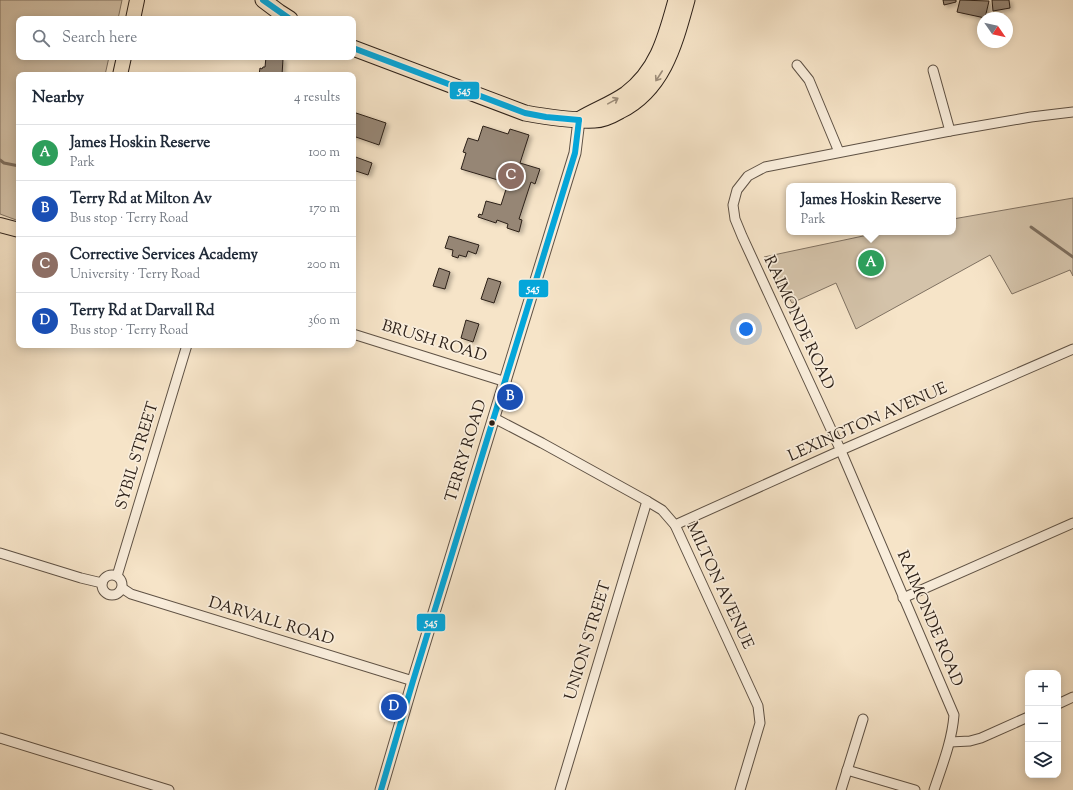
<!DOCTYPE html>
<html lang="en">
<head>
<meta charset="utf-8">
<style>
	body { margin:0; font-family:"Sorts Mill Goudy",serif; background:#f2f2f3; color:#1f2937 }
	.controls { position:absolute; right:12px; bottom:12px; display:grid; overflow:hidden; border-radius:8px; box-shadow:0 2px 10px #0003 }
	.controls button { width:36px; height:36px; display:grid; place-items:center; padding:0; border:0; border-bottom:1px solid #e0e1e3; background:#fff; color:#1f2937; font:20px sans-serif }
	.compass { position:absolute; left:977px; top:12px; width:36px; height:36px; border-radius:50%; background:#fff; box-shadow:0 2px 10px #0003; rotate:124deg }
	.you { position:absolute; left:746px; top:329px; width:14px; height:14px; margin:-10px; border:3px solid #fff; border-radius:50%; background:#1a73e8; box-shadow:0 0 0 6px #1a73e833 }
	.badge { display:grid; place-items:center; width:26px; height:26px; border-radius:50%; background:#8f2418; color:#fff; font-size:13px; font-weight:700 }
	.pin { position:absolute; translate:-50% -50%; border:2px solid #fff; box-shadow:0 1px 4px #0006 }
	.popup { position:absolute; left:786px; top:183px; width:170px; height:52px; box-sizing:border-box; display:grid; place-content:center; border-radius:8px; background:#fff; filter:drop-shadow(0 1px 3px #0005); font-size:13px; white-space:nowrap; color:#747a83 }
	.popup b { font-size:15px; color:#1f2937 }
	.popup::after { content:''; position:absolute; left:50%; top:100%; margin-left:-8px; border:8px solid transparent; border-top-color:#fff }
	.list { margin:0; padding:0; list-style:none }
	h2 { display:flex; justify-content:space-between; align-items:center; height:52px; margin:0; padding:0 16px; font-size:17px }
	h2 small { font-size:13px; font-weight:400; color:#747a83 }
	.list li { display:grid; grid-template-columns:26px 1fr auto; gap:12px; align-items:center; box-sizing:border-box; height:56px; padding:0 16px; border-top:1px solid #e0e1e3 }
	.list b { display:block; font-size:15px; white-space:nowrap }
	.list p { margin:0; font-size:13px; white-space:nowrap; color:#747a83 }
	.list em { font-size:13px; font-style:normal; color:#747a83 }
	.icon { flex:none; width:22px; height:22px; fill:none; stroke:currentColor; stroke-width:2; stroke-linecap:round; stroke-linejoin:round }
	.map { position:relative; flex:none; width:1073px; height:790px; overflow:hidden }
	.search { position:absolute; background:#fff; box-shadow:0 2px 10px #0003; left:16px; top:16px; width:340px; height:44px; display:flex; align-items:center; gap:10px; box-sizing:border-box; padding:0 14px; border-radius:8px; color:#747a83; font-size:15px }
	.panel { position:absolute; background:#fff; box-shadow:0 2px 10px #0003; left:16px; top:72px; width:340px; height:276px; border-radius:8px }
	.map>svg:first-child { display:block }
</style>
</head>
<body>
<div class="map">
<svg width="1073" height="790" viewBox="0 0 1073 790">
	<defs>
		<filter id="shadow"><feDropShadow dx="3" dy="2" stdDeviation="2" flood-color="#0004"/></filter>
	</defs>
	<rect width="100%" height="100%" fill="#f6e4c8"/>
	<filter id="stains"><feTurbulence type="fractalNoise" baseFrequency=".005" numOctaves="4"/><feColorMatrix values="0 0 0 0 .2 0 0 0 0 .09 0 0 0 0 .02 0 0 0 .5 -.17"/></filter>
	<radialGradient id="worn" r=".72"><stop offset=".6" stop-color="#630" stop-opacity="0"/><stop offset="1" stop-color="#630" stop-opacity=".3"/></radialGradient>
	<g fill="#d4c3aa" stroke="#807262">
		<path d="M0 0H122L118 19H19V57H109L105 75H19V221L0 214Z"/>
		<path d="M1073 198V276L1070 270 1012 294 990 255 856 329 836 283 792 303 764 257 882 232H953V219Z"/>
	</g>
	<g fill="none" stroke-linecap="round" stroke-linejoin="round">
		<g stroke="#7d6e5e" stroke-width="3">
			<path d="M0 160 4 163 19 166"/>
			<path d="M1031 227 1073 257"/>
		</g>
	</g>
	<g fill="#968674" stroke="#2d2119" filter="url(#shadow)">
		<path d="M943 0H956V2L944 5Z"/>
		<path d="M960 0 989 1 985 18 957 12Z"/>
		<path d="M992 0H1009L1010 8 993 11Z"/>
		<path d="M266 57 283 59 282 75H259L260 68 262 69 263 67H265Z"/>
		<path d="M353 112 386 123 379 145 353 136Z"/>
		<path d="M483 126 508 134 510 129 529 135 520 163 540 169 535 184 531 182 519 219 522 220 519 232 507 228 508 224 497 220 496 223 478 217 479 214 482 215 486 201 501 205 508 183 461 169 466 153 463 152 468 138 478 141Z"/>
		<path d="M353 156 372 163 368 175 353 170Z"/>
		<path d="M449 236 479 245 476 254 468 251 466 257 459 255 458 258 452 256 453 250 445 248Z"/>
		<path d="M439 268 450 272 445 289 433 286Z"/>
		<path d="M488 278 501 282 494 303 481 299Z"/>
		<path d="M466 320 479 324 473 342 461 338Z"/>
	</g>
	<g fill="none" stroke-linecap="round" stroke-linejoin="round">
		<g stroke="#5f5245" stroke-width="11">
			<g id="minor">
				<path d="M797 65 809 80 839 152"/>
				<path d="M933 70 950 131"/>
				<path d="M353 334 506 382"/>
				<path d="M494 418 542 443 647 501 662 510 675 525 758 706 760 723 740 790"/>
				<path d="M675 525 846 448 1073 349"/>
				<path d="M0 553 81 578 102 583"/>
				<circle cx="112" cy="585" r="10"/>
				<path d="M117 576 187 345"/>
				<path d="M122 588 131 594 413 681"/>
				<path d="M903 598 1073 523"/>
				<path d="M1058 704 1073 697"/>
				<path d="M0 738 169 790"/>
				<path d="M950 742 970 741 981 738 1028 717"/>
				<path d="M847 770 915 790"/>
				<path d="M560 790 647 501"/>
				<path d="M841 790 863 719"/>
				<path d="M934 790C942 766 952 741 954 715L841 451 742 236 735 219 733 205 737 190 748 176 765 167 950 131 1031 117 1073 112"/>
			</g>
		</g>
		<g stroke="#5f5245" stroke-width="13">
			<path id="tertiary" d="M381 790 413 681 575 153 579 120"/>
		</g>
		<g stroke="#2d2119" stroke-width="16">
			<g id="primary">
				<path d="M133 19 137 0"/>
				<path d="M120 75 124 57"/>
				<path d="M0 225 19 230"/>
			</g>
		</g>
		<g stroke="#2d2119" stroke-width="17">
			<g id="trunk">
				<path d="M263 0 279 12 290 19"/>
				<path d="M353 48 525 113C547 117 572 121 595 120 603 120 613 115 620 111 664 89 675 43 687 0"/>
				<path d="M580 119C595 110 612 104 626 94 658 70 666 36 676 0"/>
			</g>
		</g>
		<use href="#minor" stroke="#f9eddb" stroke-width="9"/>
		<use href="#tertiary" stroke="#f9eddb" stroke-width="11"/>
		<use href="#primary" stroke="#f6e4c8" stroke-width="14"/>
		<use href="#trunk" stroke="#f6e4c8" stroke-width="15"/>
		<g stroke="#f9eddb" stroke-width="9">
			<g id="bus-1">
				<path d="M263 0 290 19"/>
				<path d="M353 48 525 113 546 117 579 120"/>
				<path d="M381 790 413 681 575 153 579 120"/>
			</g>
		</g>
		<use href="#bus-1" stroke="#04a6da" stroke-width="6"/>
	</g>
	<defs><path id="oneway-shaft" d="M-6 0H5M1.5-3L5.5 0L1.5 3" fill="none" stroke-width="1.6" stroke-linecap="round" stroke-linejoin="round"/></defs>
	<g stroke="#9c8c79">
		<use href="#oneway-shaft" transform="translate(659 76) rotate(123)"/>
		<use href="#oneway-shaft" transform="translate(613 101) rotate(-29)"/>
	</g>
	<circle fill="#2d2119" stroke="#f9eddb" stroke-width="1.5" cx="492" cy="423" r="3.5"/>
	<g text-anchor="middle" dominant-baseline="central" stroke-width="3.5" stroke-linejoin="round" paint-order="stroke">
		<g font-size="16" fill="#2d2119" stroke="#f9eddb">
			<text transform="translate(798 323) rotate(65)">RAIMONDE ROAD</text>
			<text transform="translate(434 342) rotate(17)">BRUSH ROAD</text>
			<text transform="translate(868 423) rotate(-24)">LEXINGTON AVENUE</text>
			<text transform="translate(467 451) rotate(-73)">TERRY ROAD</text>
			<text transform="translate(138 456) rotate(-73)">SYBIL STREET</text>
			<text transform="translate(719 586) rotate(65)">MILTON AVENUE</text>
			<text transform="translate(929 619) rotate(67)">RAIMONDE ROAD</text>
			<text transform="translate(271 622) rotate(17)">DARVALL ROAD</text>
			<text transform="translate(589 641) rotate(-73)">UNION STREET</text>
		</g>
	</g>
	<g stroke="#f9eddb" stroke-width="1.5">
		<rect x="449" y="81" width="31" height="19" rx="4" fill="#04a6da"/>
		<rect x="518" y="279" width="31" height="19" rx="4" fill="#04a6da"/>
		<rect x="416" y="613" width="30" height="19" rx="4" fill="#04a6da"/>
	</g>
	<g font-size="11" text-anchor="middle" font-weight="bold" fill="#fff">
		<text x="464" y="94">545</text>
		<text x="533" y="292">545</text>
		<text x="431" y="626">545</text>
	</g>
	<rect width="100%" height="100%" filter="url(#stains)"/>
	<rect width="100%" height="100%" fill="url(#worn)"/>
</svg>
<div class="controls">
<button>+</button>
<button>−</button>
<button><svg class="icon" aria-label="layers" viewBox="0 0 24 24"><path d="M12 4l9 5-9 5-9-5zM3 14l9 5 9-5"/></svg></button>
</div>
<svg class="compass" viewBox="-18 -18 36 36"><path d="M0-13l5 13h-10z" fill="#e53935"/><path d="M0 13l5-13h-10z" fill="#747a83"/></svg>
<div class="you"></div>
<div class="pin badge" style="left:871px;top:263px;background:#2e9e5b">A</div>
<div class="popup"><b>James Hoskin Reserve</b>Park</div>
<div class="pin badge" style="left:510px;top:397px;background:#1a4fb4">B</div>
<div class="pin badge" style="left:511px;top:176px;background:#8d6e63">C</div>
<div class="pin badge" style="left:394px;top:707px;background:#1a4fb4">D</div>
<div class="search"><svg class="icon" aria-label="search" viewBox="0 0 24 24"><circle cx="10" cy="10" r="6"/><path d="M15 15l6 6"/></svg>Search here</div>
<section class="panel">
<h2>Nearby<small>4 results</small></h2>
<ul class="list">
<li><span class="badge" style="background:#2e9e5b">A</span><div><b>James Hoskin Reserve</b><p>Park</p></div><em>100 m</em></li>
<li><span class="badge" style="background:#1a4fb4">B</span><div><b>Terry Rd at Milton Av</b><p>Bus stop · Terry Road</p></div><em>170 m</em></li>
<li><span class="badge" style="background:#8d6e63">C</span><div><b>Corrective Services Academy</b><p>University · Terry Road</p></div><em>200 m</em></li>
<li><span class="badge" style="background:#1a4fb4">D</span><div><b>Terry Rd at Darvall Rd</b><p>Bus stop · Terry Road</p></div><em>360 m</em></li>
</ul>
</section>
</div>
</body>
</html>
